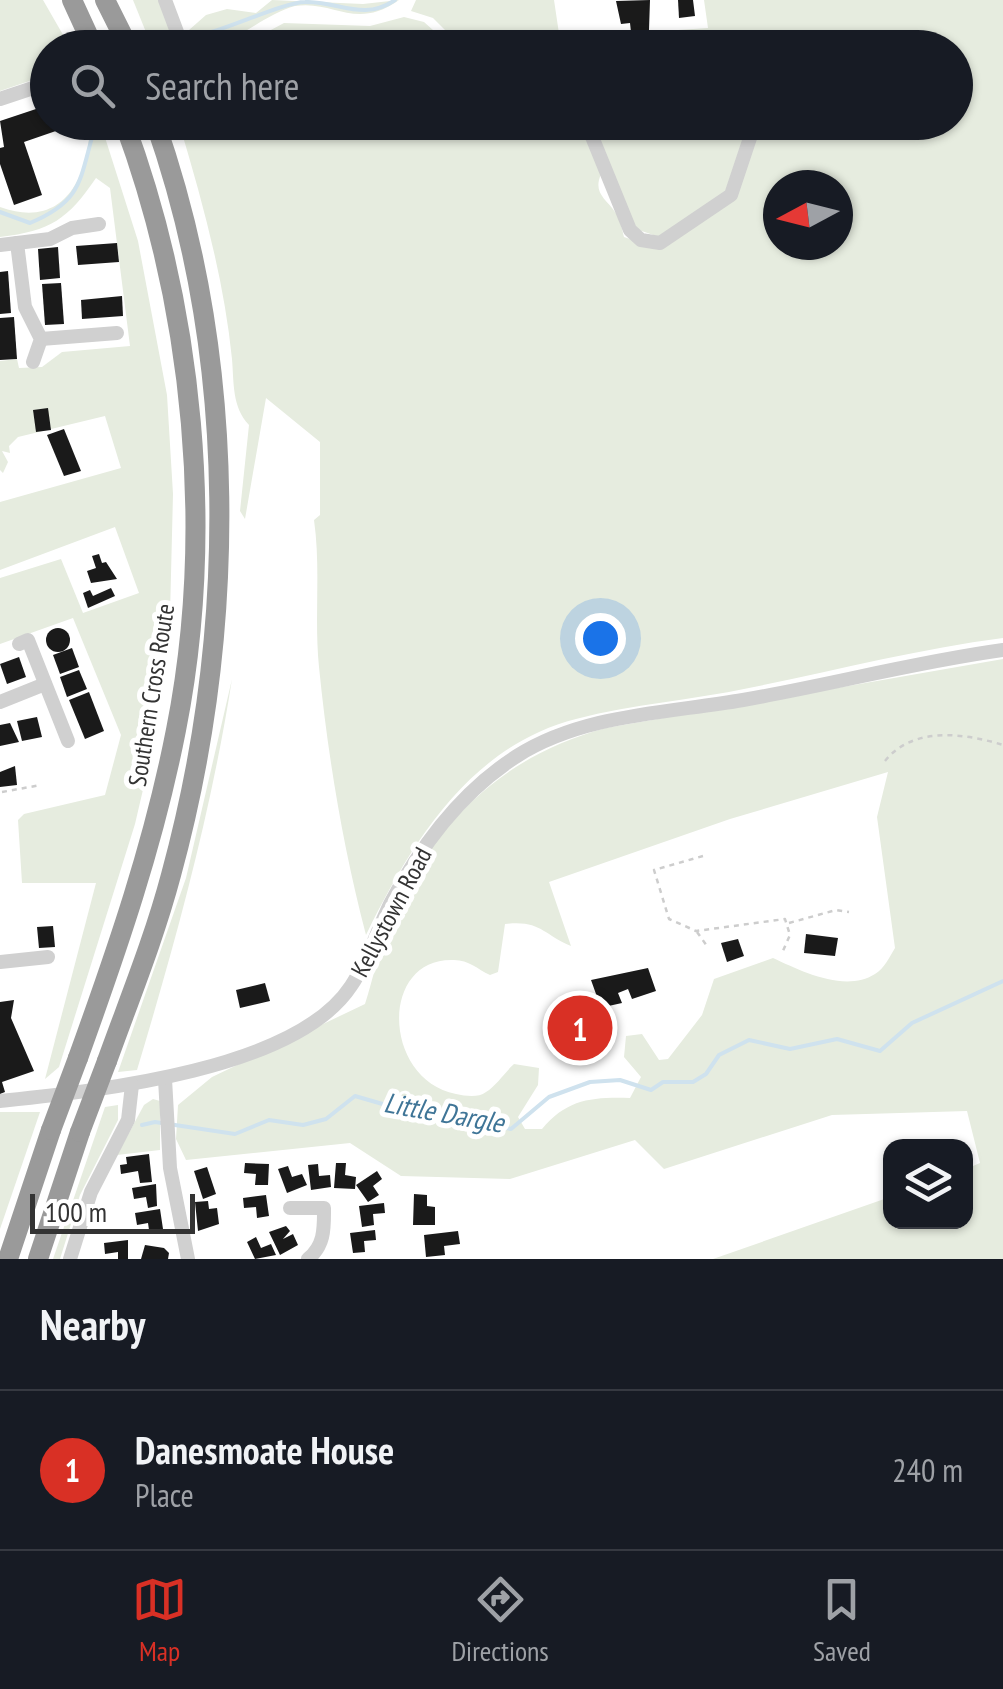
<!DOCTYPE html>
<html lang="en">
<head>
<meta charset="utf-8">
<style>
	body { margin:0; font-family:"PT Sans Narrow",sans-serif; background:#242831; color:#f1f3f6 }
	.controls { position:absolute; right:30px; bottom:30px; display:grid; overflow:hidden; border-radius:20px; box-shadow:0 2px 8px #0004 }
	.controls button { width:90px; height:90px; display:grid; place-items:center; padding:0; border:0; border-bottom:2px solid #363941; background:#171b24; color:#f1f3f6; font:50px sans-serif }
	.compass { position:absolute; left:763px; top:170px; width:90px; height:90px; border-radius:50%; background:#171b24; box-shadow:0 2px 8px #0004; rotate:263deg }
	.scale { position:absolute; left:30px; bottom:25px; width:165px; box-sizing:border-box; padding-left:10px; border:5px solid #333; border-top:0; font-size:28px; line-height:35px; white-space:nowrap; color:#333; -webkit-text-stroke:8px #fff; paint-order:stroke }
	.you { position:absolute; left:600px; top:638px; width:35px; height:35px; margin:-25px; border:8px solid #fff; border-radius:50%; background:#1a73e8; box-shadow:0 0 0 15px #1a73e833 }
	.badge { display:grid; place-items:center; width:65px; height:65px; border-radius:50%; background:#d93025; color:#fff; font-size:32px; font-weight:700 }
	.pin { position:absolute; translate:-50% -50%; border:5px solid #fff; box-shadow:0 2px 10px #0006 }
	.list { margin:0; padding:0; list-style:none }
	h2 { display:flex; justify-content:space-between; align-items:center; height:130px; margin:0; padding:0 40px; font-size:42px }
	h2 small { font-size:32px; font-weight:400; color:#9ea1a6 }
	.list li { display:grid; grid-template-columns:65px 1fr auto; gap:30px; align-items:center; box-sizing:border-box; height:160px; padding:0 40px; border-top:2px solid #363941 }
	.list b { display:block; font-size:38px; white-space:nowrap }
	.list p { margin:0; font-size:32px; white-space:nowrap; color:#9ea1a6 }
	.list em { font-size:32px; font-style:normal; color:#9ea1a6 }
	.icon { flex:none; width:55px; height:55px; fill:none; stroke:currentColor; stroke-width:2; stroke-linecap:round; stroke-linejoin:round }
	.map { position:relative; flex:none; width:1003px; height:1259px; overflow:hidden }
	.search { position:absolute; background:#171b24; box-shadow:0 2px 8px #0004; left:30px; right:30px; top:30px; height:110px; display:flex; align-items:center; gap:25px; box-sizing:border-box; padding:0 35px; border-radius:55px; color:#9ea1a6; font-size:38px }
	.sheet { height:290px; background:#171b24 }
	nav { display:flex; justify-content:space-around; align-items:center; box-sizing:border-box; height:140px; border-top:2px solid #363941; background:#171b24; font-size:28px; color:#9ea1a6 }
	nav a { display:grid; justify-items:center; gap:5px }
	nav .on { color:#d93025 }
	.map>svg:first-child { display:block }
</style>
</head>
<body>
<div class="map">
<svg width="1003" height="1259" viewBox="0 0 1003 1259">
	<rect width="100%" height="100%" fill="#fff"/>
	<g fill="#e6ecdf" fill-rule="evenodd">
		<path d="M0 0H43L70 47 48 48 47 75 0 91Z"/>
		<path d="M133 0H160L177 47H152Z"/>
		<path d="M272 0 363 4 399 0C355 31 335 0 295 6 264 14 233 46 203 47L189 30 206 15 227 9 256 13Z"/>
		<path d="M416 0H554L561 47H462L433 18 411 11Z"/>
		<path d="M704 0H1003V638C918 649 833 671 749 688 692 700 633 704 576 719 470 746 411 843 366 935 343 847 328 757 319 667 314 618 321 569 314 520L320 515V442L266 398 245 519 240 511 249 425C232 407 234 383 232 359 224 279 202 200 179 123H581L601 174C593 193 605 198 615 212 620 218 622 229 624 237L648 245 735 198 755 144 728 193 659 237 636 229 592 123 956 122V48L681 47 678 30 708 28ZM778 185H838V245H778Z"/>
		<path d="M404 17 424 22 452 47H239L284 23 370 26Z"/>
		<path d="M90 123 102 128 138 241 167 395 173 494 170 615 152 751 135 824 59 1067 45 1079 96 883H22L18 820 24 814 105 795 121 735 73 618 0 644V578L61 559 83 613 139 593 115 527 0 570V502L121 468 105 416 18 437 9 446 10 453 2 451 8 462 3 473 0 470V361L17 359 19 368 42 367 62 352 130 346 110 188 96 178C68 219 51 231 0 237V207C63 230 89 179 90 123Z"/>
		<path d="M1003 659V1259H713L890 1197V1222H966V1169L980 1163 967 1111 832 1115 664 1169 635 1140 510 1179 401 1176 350 1143 186 1160 176 1139 178 1105 212 1077 365 1004C373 979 378 953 388 929 428 828 500 756 606 728ZM888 772 877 817 895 948C890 956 884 969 875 974 845 993 801 971 773 958L714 979 702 1015 668 1059 659 1060 642 1034 626 1036 624 1057 641 1077 630 1098C592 1097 567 1099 542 1129H525L518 1117 538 1085 539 1068 514 1064C505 1072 496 1086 486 1092 478 1098 466 1096 456 1094 382 1079 379 957 454 960 469 960 477 969 490 975L498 972 505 924C541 920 542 934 571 946L549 882 730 819Z"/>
		<path d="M232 679C211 813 176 940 137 1070L118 1072 186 878Z"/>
		<path d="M153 1099 160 1101V1150L117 1155 144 1105Z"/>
		<path d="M118 1105V1120L80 1195 60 1259H53L105 1107Z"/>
		<path d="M0 1112H40L0 1229Z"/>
	</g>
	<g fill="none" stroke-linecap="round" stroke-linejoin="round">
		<g stroke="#cfe2ee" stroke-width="4">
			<path d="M208 33C232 27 286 2 305 2 339 1 363 22 395 0"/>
			<path d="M0 212 30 223C84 200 79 180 95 127"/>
			<path d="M142 1125 155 1122 235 1134 269 1120 303 1125 326 1119 355 1096 410 1112 511 1129 549 1097 590 1082 620 1080 651 1090 663 1082H693L706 1074 719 1055 749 1040 790 1049 837 1039 880 1051 912 1023 1003 981"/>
		</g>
	</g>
	<g fill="#1a1a1a">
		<path d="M650 0 649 30 631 32 630 23 621 24 616 1Z"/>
		<path d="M678 0H693L695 16 679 18Z"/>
		<path d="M48 105V122L79 123 24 142 42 195 14 205 0 164V148L4 147 0 121Z"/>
		<path d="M117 243 119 262 78 265 76 246Z"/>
		<path d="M58 247 60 278 40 280 38 249Z"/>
		<path d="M8 271 11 313 0 314V272Z"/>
		<path d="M61 283 64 324 45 325 42 284Z"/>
		<path d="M122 296 123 316 82 319 81 300Z"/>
		<path d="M14 317 17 359 0 360V318Z"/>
		<path d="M48 408 51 430 36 432 33 410Z"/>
		<path d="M64 429 81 471 64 476 47 435Z"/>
		<path d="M99 554 102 563 106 562 117 579 91 583 87 571 96 568 92 556Z"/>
		<path d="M111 588 115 596 88 608 83 593 90 590 93 596Z"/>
		<circle cx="58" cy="640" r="12"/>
		<path d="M72 648 79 667 60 674 53 655Z"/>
		<path d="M19 657 26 677 7 684 0 664Z"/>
		<path d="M79 670 87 689 67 697 60 677Z"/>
		<path d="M89 692 104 731 85 739 69 700Z"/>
		<path d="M37 717 42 737 22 741 17 721Z"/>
		<path d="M10 723 19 742 0 746V725Z"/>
		<path d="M15 766 17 785 0 787V772Z"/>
		<path d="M53 926 55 947 39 948 37 927Z"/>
		<path d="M806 934 838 938 835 956 804 953Z"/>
		<path d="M738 939 744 956 727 962 721 943Z"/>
		<path d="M648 968 656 991 632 999 628 989 618 993 622 1003 586 1011 600 1036 569 1046 560 1020 579 1014 575 1002 596 994 591 980Z"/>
		<path d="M265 983 270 1001 240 1008 236 990Z"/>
		<path d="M14 1000 11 1018 34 1071 2 1082 5 1092 0 1094V1002Z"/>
		<path d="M149 1154 152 1182 140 1183 138 1171 121 1174 120 1165 127 1164 126 1157Z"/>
		<path d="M245 1163 269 1164 268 1185H255L256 1174 244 1173Z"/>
		<path d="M336 1163H346L345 1175 356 1177 355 1189 334 1188Z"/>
		<path d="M318 1164 319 1176 330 1175 331 1187 311 1190 308 1165Z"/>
		<path d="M288 1166 292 1177 302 1174 307 1185 287 1193 278 1169Z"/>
		<path d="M207 1167 216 1194 203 1199 194 1171Z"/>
		<path d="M377 1171 382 1179 373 1186 379 1195 368 1202 356 1185Z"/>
		<path d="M156 1184 157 1206 148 1208 146 1197 134 1199 132 1188Z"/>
		<path d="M414 1194 427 1195V1206L435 1207V1225H413Z"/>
		<path d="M266 1195 269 1216 257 1218 256 1207 244 1208 243 1198Z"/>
		<path d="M208 1201 209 1209 217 1208 219 1224 198 1231 195 1202Z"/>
		<path d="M384 1203 385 1213 373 1214 374 1225 362 1227 359 1206Z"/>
		<path d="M160 1209 163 1229 149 1230 148 1223 137 1225 135 1213Z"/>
		<path d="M286 1226 290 1231 283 1239 293 1234 298 1245 280 1255 269 1232Z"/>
		<path d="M375 1230 376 1240 364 1241 365 1252 353 1253 350 1233Z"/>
		<path d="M458 1231 460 1244 444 1246 445 1255 426 1257 424 1235Z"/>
		<path d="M256 1237 261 1248 271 1244 276 1255 255 1259 247 1242Z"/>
		<path d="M128 1240V1259H118V1252L105 1254 104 1243Z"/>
		<path d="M145 1245 164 1248 169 1253 168 1259H141Z"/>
	</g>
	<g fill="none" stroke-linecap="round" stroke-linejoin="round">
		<g stroke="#cdcdcd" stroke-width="2.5" stroke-dasharray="5 5" stroke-linecap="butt">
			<path d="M885 761C913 726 964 733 1003 745"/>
			<path d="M2 792 41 785"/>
			<path d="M703 856 654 870 669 919 696 931 785 919 790 935 782 953"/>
			<path d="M789 923 836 910 849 912"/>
			<path d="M697 932 707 946"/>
		</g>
		<g stroke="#d0d0d0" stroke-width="14">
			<path d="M165 0 183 48"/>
			<path d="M0 99 48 83"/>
			<path d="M586 122 630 230 641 240 660 243 731 195 751 135"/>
			<path d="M17 243 25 307 41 339 33 362"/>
			<path d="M0 245 50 239 72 228 99 224"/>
			<path d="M41 339 117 333"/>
			<path d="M19 644 28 640 68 741"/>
			<path d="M0 702 45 684"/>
			<path d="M0 962 48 957"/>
			<path d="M165 1079 170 1168 188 1259"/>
			<path d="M0 1101C94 1091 295 1071 351 986 368 961 377 931 390 904 420 847 462 791 517 756 583 714 668 713 743 700 830 685 915 662 1003 650"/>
			<path d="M290 1208H324C324 1228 325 1245 308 1259"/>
			<path d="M70 1259 91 1192 128 1120 132 1085"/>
		</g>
		<g stroke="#9a9a9a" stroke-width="20">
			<path d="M72 0 94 48"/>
			<path d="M105 0 129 48"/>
			<path d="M78 1058C117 950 154 843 176 730 215 533 194 311 124 122"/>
			<path d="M107 1061C129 1000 154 939 171 875 237 633 239 361 155 122"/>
			<path d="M8 1259 51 1130"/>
			<path d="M38 1259 80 1132"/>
		</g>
		<g stroke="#9a9a9a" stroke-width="20">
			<path d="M51 1130 78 1058"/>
			<path d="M80 1132 107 1061"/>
		</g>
	</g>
	<g text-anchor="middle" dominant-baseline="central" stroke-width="10" stroke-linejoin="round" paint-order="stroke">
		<g font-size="25" fill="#333" stroke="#fff">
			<text transform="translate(151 695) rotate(-81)">Southern Cross Route</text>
			<text transform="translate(391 912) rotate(-62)">Kellystown Road</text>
		</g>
		<g font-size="28" font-style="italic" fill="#3f7597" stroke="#fff">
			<text transform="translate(444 1112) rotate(10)">Little Dargle</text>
		</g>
	</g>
</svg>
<div class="controls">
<button><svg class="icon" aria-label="layers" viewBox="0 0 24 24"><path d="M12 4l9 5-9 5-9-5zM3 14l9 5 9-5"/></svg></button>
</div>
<svg class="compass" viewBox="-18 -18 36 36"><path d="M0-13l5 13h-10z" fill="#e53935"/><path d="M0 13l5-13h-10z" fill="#9ea1a6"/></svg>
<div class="scale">100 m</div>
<div class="you"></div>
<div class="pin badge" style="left:580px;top:1028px">1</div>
<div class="search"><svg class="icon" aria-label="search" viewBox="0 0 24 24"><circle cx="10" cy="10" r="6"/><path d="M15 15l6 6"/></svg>Search here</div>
</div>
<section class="sheet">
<h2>Nearby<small></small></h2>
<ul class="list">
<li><span class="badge">1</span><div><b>Danesmoate House</b><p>Place</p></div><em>240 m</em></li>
</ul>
</section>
<nav>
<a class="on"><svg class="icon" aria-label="map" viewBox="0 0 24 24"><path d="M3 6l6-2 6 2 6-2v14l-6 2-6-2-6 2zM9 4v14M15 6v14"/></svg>Map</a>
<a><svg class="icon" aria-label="directions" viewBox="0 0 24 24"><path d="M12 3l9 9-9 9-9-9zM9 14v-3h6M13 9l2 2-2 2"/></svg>Directions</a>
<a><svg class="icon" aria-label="saved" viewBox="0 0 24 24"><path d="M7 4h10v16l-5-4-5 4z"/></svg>Saved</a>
</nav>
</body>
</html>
